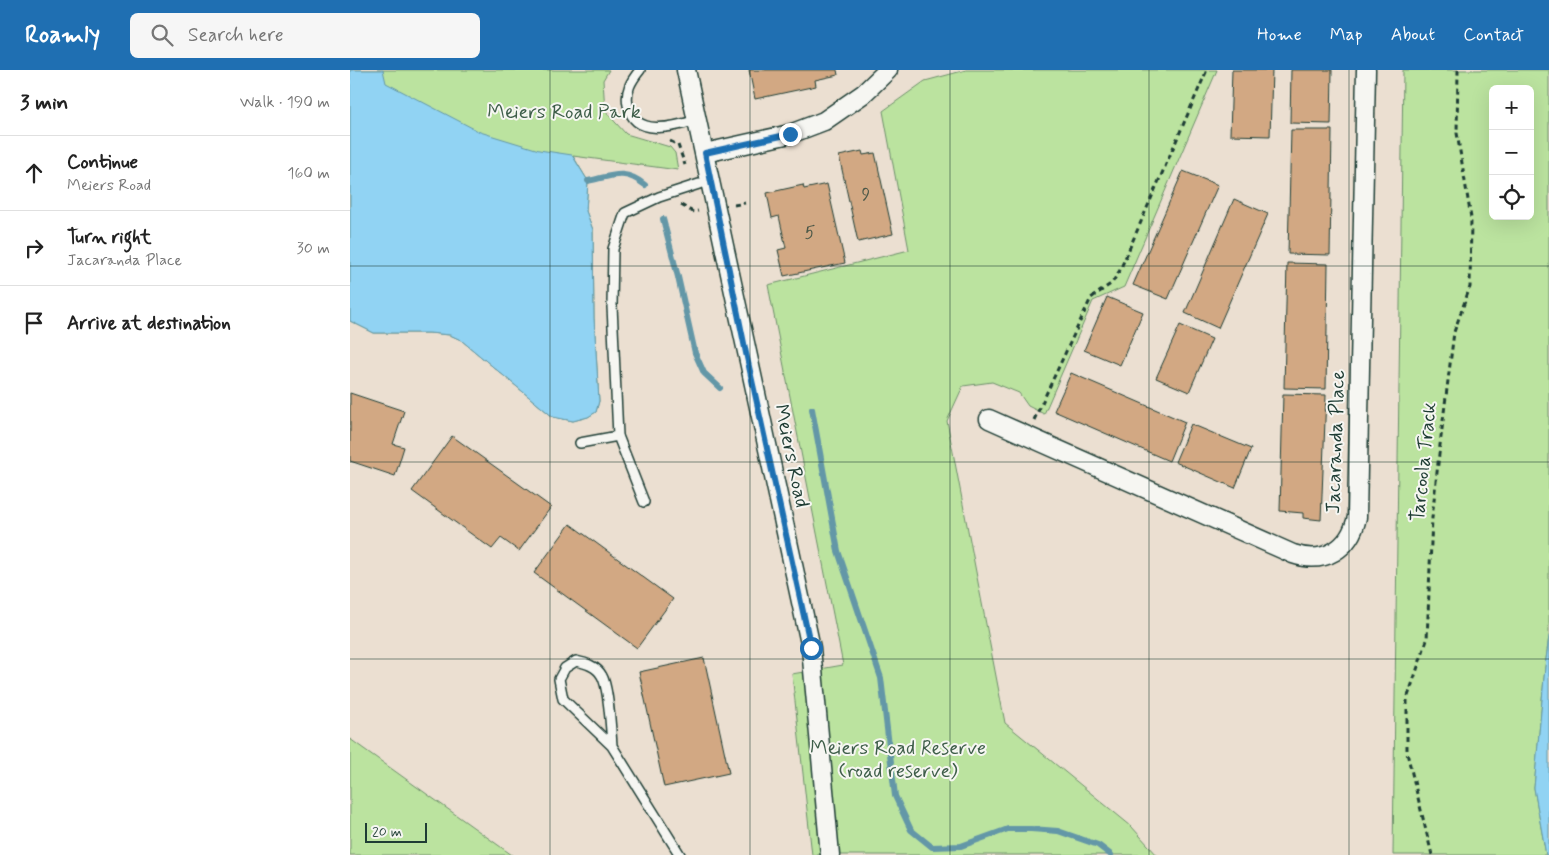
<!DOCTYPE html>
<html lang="en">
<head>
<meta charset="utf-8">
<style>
	body { margin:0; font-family:Mynerve,sans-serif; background:#f6f6f6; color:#222 }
	.controls { position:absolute; right:15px; top:15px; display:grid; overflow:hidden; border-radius:8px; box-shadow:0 5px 20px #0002 }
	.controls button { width:45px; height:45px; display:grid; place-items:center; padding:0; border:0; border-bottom:1px solid #e0e0e0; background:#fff; color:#222; font:25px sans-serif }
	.scale { position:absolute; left:15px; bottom:12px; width:62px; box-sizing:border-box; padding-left:5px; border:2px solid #1f3d34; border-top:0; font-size:14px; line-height:18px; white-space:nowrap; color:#1f3d34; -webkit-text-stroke:4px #f6f6f2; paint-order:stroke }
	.stop { position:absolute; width:15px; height:15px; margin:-11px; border:4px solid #1f6fb2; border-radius:50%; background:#fff }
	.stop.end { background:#1f6fb2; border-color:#fff; box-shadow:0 1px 5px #0008 }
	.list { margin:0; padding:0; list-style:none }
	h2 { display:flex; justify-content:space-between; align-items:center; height:65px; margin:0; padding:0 20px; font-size:21px }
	h2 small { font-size:16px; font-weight:400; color:#767676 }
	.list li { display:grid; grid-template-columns:32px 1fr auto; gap:15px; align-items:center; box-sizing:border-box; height:75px; padding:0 20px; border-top:1px solid #e0e0e0 }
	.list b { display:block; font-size:19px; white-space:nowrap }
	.list p { margin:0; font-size:16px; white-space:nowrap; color:#767676 }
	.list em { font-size:16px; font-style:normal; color:#767676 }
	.icon { flex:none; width:28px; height:28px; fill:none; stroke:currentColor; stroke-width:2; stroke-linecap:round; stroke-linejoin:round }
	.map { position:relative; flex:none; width:1199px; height:785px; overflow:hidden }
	header { display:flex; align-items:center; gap:30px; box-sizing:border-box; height:70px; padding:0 25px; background:#1f6fb2; color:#fff }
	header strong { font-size:24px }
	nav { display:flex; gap:28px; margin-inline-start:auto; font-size:18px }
	.search { width:350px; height:45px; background:#f6f6f6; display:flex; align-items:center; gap:12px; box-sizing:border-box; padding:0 18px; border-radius:8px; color:#767676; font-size:19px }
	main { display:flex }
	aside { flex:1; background:#fff }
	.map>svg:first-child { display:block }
</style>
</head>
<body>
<header>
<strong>Roamly</strong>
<div class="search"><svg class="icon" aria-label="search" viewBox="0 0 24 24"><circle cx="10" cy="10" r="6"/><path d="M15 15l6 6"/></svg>Search here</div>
<nav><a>Home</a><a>Map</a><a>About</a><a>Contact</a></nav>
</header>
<main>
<aside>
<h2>3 min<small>Walk · 190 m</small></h2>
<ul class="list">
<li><svg class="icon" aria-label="ahead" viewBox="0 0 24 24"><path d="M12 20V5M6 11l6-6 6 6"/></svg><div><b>Continue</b><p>Meiers Road</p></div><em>160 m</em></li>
<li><svg class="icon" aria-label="right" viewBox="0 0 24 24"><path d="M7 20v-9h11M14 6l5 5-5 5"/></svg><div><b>Turn right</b><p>Jacaranda Place</p></div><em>30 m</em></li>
<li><svg class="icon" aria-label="arrive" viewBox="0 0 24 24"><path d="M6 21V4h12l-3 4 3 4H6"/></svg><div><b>Arrive at destination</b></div></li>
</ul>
</aside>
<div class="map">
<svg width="1199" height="785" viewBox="0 0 1199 785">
	<rect width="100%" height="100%" fill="#ebdfd1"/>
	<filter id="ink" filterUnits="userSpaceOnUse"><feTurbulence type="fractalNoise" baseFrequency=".02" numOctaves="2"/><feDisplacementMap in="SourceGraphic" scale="10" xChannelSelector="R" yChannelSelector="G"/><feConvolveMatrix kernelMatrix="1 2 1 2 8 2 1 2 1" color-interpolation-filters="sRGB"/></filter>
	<g filter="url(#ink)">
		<g fill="#bbe39f" stroke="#6d906a" fill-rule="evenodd">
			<path d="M0 0H259L253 10 255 41 276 64 320 77 325 83 328 100 223 86 238 111 236 141 243 160 244 248 249 331 246 342 238 347 223 351 203 347 111 270 100 265 79 263H24L0 251Z"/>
			<path d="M616 0H867L774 217 743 231 694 344 678 336 669 323 642 312 613 316 597 351 655 653 781 756 807 785H462L442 604 493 595 418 215 559 180 533 41 575 11Z"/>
			<path d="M1053 0H1199V566L1195 597 1184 718 1196 785H1043ZM1143 19H1180V146H1143Z"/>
			<path d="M0 669 162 785H0Z"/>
		</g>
		<g fill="#91d3f3" stroke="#6397a7">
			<path d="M0 0H33L36 13 130 62 189 80 222 85 238 111 236 141 243 160 244 248 249 331 246 342 238 347 223 351 203 347 111 270 100 265 79 263H24L0 251Z"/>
			<path d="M1199 566V785H1196L1184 718 1195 597Z"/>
		</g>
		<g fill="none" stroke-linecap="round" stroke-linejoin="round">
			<g stroke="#6397a7" stroke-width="6">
				<path d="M238 111C262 106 274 98 295 115"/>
				<path d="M313 149 328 207 345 283 354 303 370 318"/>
				<path d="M462 339 488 481 531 608 545 726 561 760 582 777 611 776 658 759H681L708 761 748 775 761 785"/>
			</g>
		</g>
		<g fill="#d2a883" stroke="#1f3d34">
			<path d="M399 0H487L488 5 465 10 466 16 405 29Z"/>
			<path d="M882 0H922L920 66 880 65Z"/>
			<path d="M941 0H982L981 54 940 53Z"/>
			<path d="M941 60H982L980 185 938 184Z"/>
			<path d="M512 81 513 85 525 83 543 164 508 172 489 86Z"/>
			<path d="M833 101 868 115 818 229 783 215Z"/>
			<path d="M477 114 495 193 434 206 428 180 436 178 429 146 422 148 417 123 453 115 454 119Z"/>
			<path d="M884 129 918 144 868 258 835 243Z"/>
			<path d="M937 193 978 194 976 319 934 318Z"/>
			<path d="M757 227 793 242 770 295 734 280Z"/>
			<path d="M830 255 862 269 839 322 806 308Z"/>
			<path d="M721 303 835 352 819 391 704 341Z"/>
			<path d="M0 323 54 341 43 374 54 377 45 406 0 391Z"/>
			<path d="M933 324 976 325 971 450 953 448V443L930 441Z"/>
			<path d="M841 354 901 379 885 418 825 392Z"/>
			<path d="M102 366 201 437 169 481 151 468 142 479 62 421Z"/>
			<path d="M220 454 323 529 287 578 184 503Z"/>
			<path d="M354 588 379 703 314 717 289 602Z"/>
		</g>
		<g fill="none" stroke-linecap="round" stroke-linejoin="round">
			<g stroke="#1f3d34" stroke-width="12">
				<g id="lane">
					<path d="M290 0C281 11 275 21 278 35 284 68 324 57 347 50"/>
					<path d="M230 373 268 366"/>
					<path d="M294 432 268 366 262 236 263 179 275 143 309 127 349 114"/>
					<path d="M262 676C261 661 259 618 252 606 247 596 235 593 226 591L215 598 209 609 213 629 262 676 330 785"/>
				</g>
			</g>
			<g stroke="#1f3d34" stroke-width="21">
				<g id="street">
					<path d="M336 0 461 578 480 785"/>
					<path d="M355 83 440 64 474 51 513 24 538 0"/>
					<path d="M639 349 943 484C974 495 1000 479 1007 447L1016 0"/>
				</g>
			</g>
			<g stroke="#1f3d34" stroke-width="3" stroke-dasharray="5 4" stroke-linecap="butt">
				<path d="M320 71 328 75 335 95"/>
				<path d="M331 135 343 142 348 141"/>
				<path d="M384 135 395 133"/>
				<path d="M684 350 741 228 762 213 770 200 857 0"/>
				<path d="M1082 785 1057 683V629L1077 570 1082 448 1090 375 1104 262 1120 217 1121 148 1107 63 1108 0"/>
			</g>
			<use href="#lane" stroke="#f6f6f2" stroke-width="9"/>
			<use href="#street" stroke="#f6f6f2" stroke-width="18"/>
		</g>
	</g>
	<g fill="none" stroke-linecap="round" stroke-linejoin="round" filter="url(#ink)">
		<path stroke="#1f6fb2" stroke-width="6" d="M440 64 355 83 396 283 461 578"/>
	</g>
	<path fill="none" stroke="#1f3d34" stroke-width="1" stroke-opacity="0.55" d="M200 0V785M400 0V785M600 0V785M799 0V785M999 0V785M0 196H1199M0 392H1199M0 589H1199"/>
	<g text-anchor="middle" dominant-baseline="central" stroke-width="4" stroke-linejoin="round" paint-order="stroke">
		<g font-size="18" fill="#4c5848">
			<text x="516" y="125">9</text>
			<text x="460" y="163">5</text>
		</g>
		<g font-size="20" fill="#3e5e49" stroke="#f6f6f2">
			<text x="214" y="42">Meiers Road Park</text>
			<text x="548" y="678">Meiers Road Reserve<tspan x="548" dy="23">(road reserve)</tspan></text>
		</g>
		<g font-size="20" fill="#1f3d34" stroke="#f6f6f2">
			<text transform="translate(986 372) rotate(-88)">Jacaranda Place</text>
			<text transform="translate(441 386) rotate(78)">Meiers Road</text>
			<text transform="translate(1074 392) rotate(-84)">Tarcoola Track</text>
		</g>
	</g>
</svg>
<div class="controls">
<button>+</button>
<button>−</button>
<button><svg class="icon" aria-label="locate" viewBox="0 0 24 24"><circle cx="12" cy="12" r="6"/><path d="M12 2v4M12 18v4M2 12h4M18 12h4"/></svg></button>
</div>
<div class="scale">20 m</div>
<div class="stop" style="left:461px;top:578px"></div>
<div class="stop end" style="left:440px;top:64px"></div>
</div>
</main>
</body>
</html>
